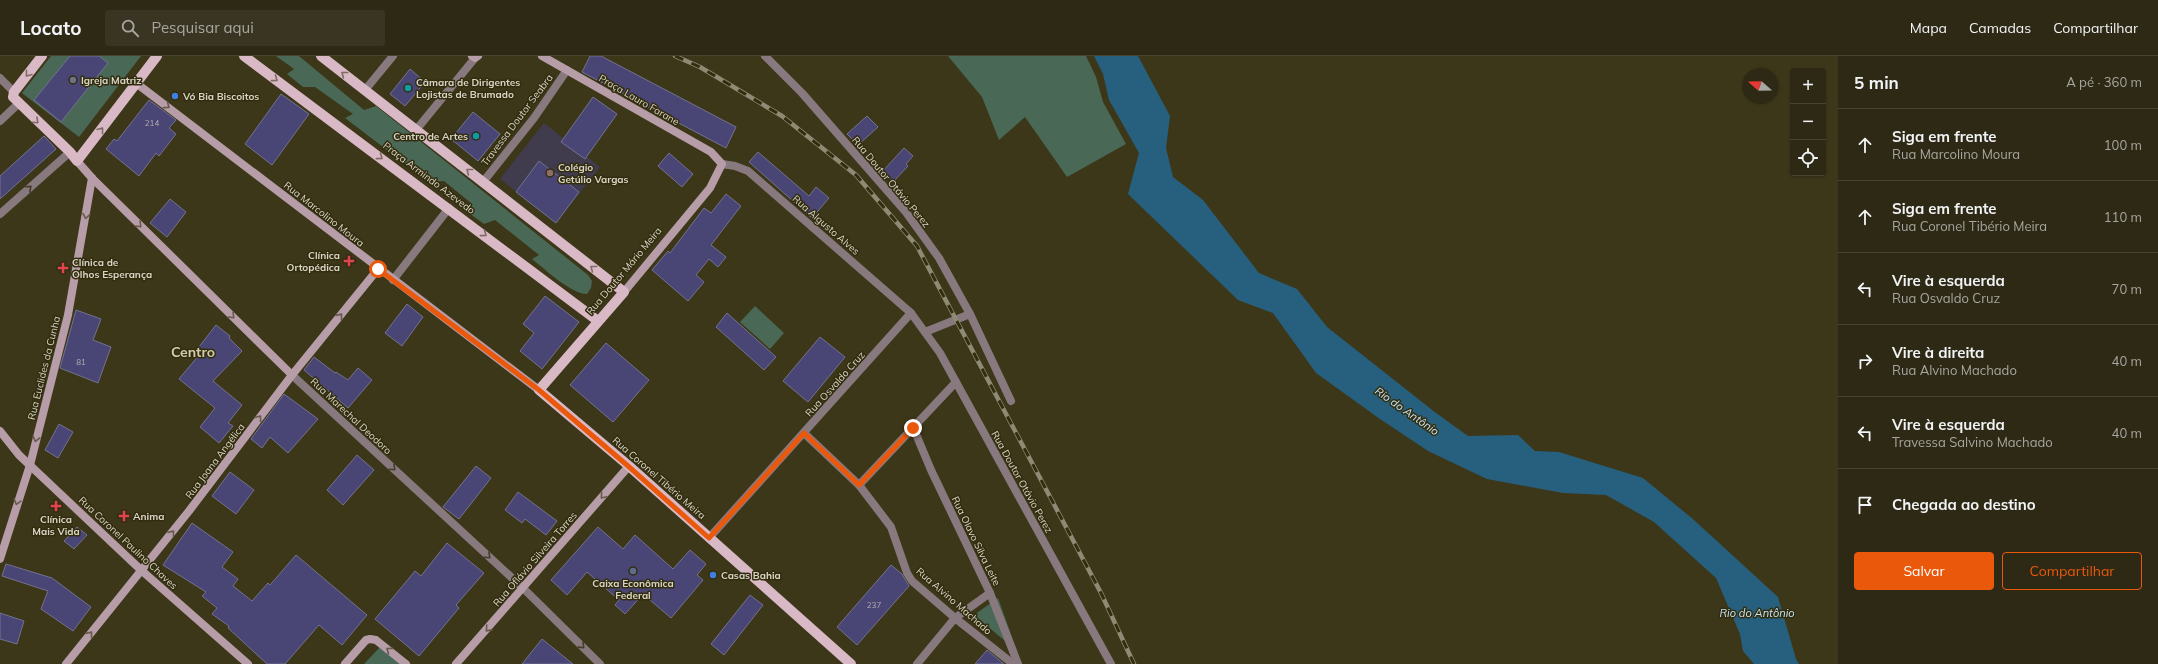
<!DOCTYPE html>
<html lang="pt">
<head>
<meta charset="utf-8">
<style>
	body { margin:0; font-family:Mulish,sans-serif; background:#3a3522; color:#f1f3f6 }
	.controls { position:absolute; right:12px; top:12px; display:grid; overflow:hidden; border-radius:4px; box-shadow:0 1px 3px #0004 }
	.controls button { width:36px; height:36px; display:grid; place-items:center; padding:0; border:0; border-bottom:1px solid #494534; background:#2e2914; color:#f1f3f6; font:20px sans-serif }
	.compass { position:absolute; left:1742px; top:12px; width:36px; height:36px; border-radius:50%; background:#2e2914; box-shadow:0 1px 3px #0004; rotate:290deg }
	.stop { position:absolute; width:12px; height:12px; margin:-9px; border:3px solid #ea580c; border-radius:50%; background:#fff }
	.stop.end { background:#ea580c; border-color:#fff; box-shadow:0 1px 4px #0008 }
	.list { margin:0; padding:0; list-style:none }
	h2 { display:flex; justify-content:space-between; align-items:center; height:52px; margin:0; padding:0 16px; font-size:17px }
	h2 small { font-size:13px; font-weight:400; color:#a7a6a0 }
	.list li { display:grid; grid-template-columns:26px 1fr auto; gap:12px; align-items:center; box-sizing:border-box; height:72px; padding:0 16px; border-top:1px solid #494534 }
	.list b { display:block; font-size:15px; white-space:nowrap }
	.list p { margin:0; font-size:13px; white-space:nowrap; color:#a7a6a0 }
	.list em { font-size:13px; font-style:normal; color:#a7a6a0 }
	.actions { display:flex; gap:8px; padding:12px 16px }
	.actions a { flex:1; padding:9px 0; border:1px solid #ea580c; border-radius:4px; text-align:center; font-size:14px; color:#ea580c }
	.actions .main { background:#ea580c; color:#fff }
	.icon { flex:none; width:22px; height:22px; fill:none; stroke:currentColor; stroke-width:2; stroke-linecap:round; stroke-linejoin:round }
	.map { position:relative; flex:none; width:1838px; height:608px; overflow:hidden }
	header { display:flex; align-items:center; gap:24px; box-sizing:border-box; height:56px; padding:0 20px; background:#2e2914; border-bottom:1px solid #494534 }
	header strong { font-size:19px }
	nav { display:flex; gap:22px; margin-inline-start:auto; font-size:14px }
	.search { width:280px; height:36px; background:#3a3522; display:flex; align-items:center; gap:10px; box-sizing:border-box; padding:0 14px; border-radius:4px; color:#a7a6a0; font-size:15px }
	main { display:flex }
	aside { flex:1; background:#2e2914 }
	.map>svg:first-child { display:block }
</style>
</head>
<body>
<header>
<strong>Locato</strong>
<div class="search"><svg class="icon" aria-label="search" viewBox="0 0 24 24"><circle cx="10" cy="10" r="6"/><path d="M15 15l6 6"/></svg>Pesquisar aqui</div>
<nav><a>Mapa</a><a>Camadas</a><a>Compartilhar</a></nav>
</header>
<main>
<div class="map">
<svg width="1838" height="608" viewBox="0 0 1838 608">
	<rect width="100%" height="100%" fill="#3d371a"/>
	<path fill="#403c4d" d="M544 67 600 111 556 167 500 123Z"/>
	<g fill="#496855">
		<path d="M51 0H141L79 81 22 37Z"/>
		<path d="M276 0H299L364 54 376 50 588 219 592 225 591 232 587 238C571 238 546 214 532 203L539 199 495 164 484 168 462 152 471 147 444 125 429 126 345 62 353 58 315 31H303L287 18 294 13Z"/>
		<path d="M948 0H1086L1096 21 1103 46 1126 88 1067 121 1025 61 999 84 982 41Z"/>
		<path d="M755 250 784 277 770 293 740 266Z"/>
		<path d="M998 542 1017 595 974 559Z"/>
		<path d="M381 590 400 608H364Z"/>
	</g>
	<path fill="#26607e" d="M1094 0H1138L1170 60 1166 92 1173 121 1203 144 1259 217 1297 233 1327 271 1436 357 1468 380 1518 379 1535 395 1559 396 1643 422 1694 464 1778 541 1796 603 1799 608H1754L1743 595 1740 578 1716 522 1654 466 1606 439 1563 437 1487 423 1428 395 1380 363 1316 317 1273 257 1238 244 1128 138 1139 97 1109 44 1103 18Z"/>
	<g fill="#494574" stroke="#737290">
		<path d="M70 0H99L108 7 61 66 34 44Z"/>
		<path d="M590 0H601L736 71 726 92 582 16Z"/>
		<path d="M410 13 425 26 405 50 390 38Z"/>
		<path d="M281 38 309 58 272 109 245 88Z"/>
		<path d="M593 41 617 58 585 103 561 86Z"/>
		<path d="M149 44 176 64 169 72 176 78 159 100 156 97 139 120 106 93 114 83 117 85Z"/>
		<path d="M473 56 500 78 478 105 451 83Z"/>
		<path d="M867 60 878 71 858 89 847 78Z"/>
		<path d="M44 80 56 93 0 143V120Z"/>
		<path d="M904 92 913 100 906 108 908 110 893 126 882 116Z"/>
		<path d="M758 96 809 140 816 131 829 142 812 162 749 106Z"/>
		<path d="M669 97 693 118 682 131 658 110Z"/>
		<path d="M539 105 579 136 556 167 516 136Z"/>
		<path d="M726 138 741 150 711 189 726 201 718 211 709 203 696 219 704 226 688 245 652 214 668 195 670 197 704 152 711 157Z"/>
		<path d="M170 143 186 156 167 181 150 167Z"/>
		<path d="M545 240 579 266 542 313 520 295 534 277 523 268Z"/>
		<path d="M407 248 423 261 402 290 385 277Z"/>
		<path d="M76 254 101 263 93 284 111 291 98 327 60 312Z"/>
		<path d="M727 257 776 301 764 314 716 271Z"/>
		<path d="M216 269 230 280 229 282 242 295 213 325 242 349 228 367 233 370 219 387 200 371 215 352 179 323 199 299 195 296Z"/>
		<path d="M820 281 845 301 808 346 783 325Z"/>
		<path d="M606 287 649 324 613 366 570 329Z"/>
		<path d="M314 301 335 317 336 316 348 324 358 312 372 324 348 352 304 314Z"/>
		<path d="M284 338 318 363 288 397 270 381 262 392 251 383Z"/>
		<path d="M59 368 73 376 58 402 45 394Z"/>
		<path d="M357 399 374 414 343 449 327 434Z"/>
		<path d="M476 410 491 422 459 463 443 451Z"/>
		<path d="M230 416 254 434 236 458 212 440Z"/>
		<path d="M518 436 557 465 546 479 525 463 522 467 505 454Z"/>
		<path d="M192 467 233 496 222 511 238 523 233 530 252 545 268 527 270 529 296 499 367 559 342 589 319 569 285 608H267L228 572 229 570 212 558 217 552 202 540 206 536 163 509Z"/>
		<path d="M77 471 87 479 74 493 64 485Z"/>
		<path d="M598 471 623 493 635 479 673 513 690 494 706 508 697 519 703 524 671 562 643 538 625 558 615 549 619 544 587 516 567 539 551 524Z"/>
		<path d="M447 487 484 517 456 549 459 552 419 600 375 563 415 515 421 520Z"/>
		<path d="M6 508 52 522 91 551 73 575 41 553 48 535 2 520Z"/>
		<path d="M891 509 902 518 909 530 857 589 837 571Z"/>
		<path d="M750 539 763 549 724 599 711 588Z"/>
		<path d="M0 557 24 565 17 588 0 583Z"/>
		<path d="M542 583 573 608H522Z"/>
		<path d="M987 594 1004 608H975Z"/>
	</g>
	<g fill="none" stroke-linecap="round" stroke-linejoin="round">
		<g stroke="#88797f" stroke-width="8">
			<path d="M765 0 802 37 905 155 939 202 970 258 1011 345"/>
			<path d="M0 22 14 36"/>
			<path d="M365 34 393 0"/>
			<path d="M0 65 18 48"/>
			<path d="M416 74 475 2"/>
			<path d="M722 108 735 110 748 115 911 257 940 297 1111 608"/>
			<path d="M483 126 534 62 567 14"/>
			<path d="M0 158 70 96"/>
			<path d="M393 224 449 152"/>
			<path d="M925 276 970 258"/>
			<path d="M292 319 524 533 600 608"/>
			<path d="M913 371 931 414 990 537 1018 608"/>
			<path d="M804 377 859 429 891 471 907 517 912 525 955 562 1013 608"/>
			<path d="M859 429 956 326"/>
			<path d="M709 482 911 257"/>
			<path d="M917 608 955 562 990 537"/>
		</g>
		<g stroke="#b69da7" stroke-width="8">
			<path d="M472 0 475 2 478 0"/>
			<path d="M542 0 711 96 722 108 710 132 624 236"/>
			<path d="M136 27 539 334"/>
			<path d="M77 105 92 122 292 319"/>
			<path d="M0 375 19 399 141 514 248 608"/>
			<path d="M0 503 30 409 68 259 92 122"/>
			<path d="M66 608 189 455 292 319 378 213"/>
			<path d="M345 608 366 584 370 583 376 584 406 608"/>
			<path d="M456 608 629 410"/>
		</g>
		<g stroke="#d9b9c6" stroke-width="10">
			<path d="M42 0 14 36 13 41 70 96 77 105 157 0"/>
			<path d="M244 0 598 265"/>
			<path d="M321 0 624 236 539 334 629 410 851 608"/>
		</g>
		<g stroke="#8f8a74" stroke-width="4.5">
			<path id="rail" d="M675 0 700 11 782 60 856 119 917 190 1101 537 1134 608"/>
		</g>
		<use href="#rail" stroke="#332d10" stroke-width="3" stroke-dasharray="9" stroke-linecap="butt"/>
	</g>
	<defs><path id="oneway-chevron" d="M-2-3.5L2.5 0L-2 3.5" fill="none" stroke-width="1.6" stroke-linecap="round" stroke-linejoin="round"/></defs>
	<g stroke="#7e6c62">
		<use href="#oneway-chevron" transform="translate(28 18) rotate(128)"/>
		<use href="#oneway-chevron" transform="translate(344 18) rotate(-142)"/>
		<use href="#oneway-chevron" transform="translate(275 23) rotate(36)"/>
		<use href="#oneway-chevron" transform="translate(36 65) rotate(43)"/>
		<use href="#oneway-chevron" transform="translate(101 74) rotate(-52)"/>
		<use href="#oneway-chevron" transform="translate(380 101) rotate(36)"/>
		<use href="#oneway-chevron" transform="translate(469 115) rotate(-142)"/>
		<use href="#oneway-chevron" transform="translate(484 178) rotate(37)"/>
		<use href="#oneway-chevron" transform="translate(593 212) rotate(-142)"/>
	</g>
	<g stroke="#675a4c">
		<use href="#oneway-chevron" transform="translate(167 50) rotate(37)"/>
		<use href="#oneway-chevron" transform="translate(86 160) rotate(99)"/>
		<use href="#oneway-chevron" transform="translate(139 169) rotate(45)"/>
		<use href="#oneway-chevron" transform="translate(232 260) rotate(45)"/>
		<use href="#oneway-chevron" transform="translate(340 260) rotate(-51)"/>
		<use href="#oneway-chevron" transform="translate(259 362) rotate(-53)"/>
		<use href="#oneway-chevron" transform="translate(36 383) rotate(104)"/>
		<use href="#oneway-chevron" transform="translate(603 440) rotate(130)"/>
		<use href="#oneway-chevron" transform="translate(17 446) rotate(107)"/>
		<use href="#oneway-chevron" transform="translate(172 477) rotate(-51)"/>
		<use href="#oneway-chevron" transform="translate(488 573) rotate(132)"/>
		<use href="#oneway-chevron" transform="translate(90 578) rotate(-51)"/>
		<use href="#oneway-chevron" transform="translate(389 594) rotate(-143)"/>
	</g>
	<g stroke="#443c26">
		<use href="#oneway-chevron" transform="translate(29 132) rotate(-42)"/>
		<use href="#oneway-chevron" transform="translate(393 412) rotate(43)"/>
		<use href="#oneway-chevron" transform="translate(488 500) rotate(43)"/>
		<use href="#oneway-chevron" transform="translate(582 590) rotate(44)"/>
	</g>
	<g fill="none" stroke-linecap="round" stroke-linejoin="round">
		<path stroke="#ea580c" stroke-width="5" d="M378 213 539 334 628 410 709 482 804 377 859 429 913 372"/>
	</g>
	<circle fill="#6b7280" stroke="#332d10" stroke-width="1.5" cx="73" cy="24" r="4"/>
	<g fill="#0f9aa8" stroke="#332d10" stroke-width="1.5">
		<circle cx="408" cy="32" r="4"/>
		<circle cx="476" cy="80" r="4"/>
	</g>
	<g fill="#3f7fe0" stroke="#332d10" stroke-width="1.5">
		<circle cx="175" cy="40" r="4"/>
		<circle cx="713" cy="519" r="4"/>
	</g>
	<circle fill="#8d6e63" stroke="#332d10" stroke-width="1.5" cx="550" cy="117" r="4"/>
	<g fill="#e0444e" stroke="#332d10" stroke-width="1.5">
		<path d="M347 199h4v4h4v4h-4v4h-4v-4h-4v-4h4z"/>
		<path d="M61 206h4v4h4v4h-4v4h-4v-4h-4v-4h4z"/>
		<path d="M54 444h4v4h4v4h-4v4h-4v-4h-4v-4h4z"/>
		<path d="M122 454h4v4h4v4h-4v4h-4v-4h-4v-4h4z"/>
	</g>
	<circle fill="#5c6f8a" stroke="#332d10" stroke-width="1.5" cx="633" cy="515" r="4"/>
	<g text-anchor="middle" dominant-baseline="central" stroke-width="3" stroke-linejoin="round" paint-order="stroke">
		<g font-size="8" fill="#b5b1b1">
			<text x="152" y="67">214</text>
			<text x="81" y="306">81</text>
			<text x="874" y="549">237</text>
		</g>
		<g font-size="10" font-weight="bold" fill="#d9d5c5" stroke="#332d10" text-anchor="start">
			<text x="81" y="24">Igreja Matriz</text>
			<text x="416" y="26">Câmara de Dirigentes<tspan x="416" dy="12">Lojistas de Brumado</tspan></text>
			<text x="183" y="40">Vó Bia Biscoitos</text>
			<text x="468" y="80" text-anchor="end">Centro de Artes</text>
			<text x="558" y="111">Colégio<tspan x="558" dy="12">Getúlio Vargas</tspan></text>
			<text x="340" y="199" text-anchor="end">Clínica<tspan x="340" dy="12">Ortopédica</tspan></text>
			<text x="72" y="206">Clínica de<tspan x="72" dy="12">Olhos Esperança</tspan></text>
			<text x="133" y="460">Anima</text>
			<text x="56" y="463" text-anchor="middle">Clínica<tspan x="56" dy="12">Mais Vida</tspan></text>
			<text x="721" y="519">Casas Bahia</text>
			<text x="633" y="527" text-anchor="middle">Caixa Econômica<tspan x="633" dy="12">Federal</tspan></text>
		</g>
		<g font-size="10" fill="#d9d5c5" stroke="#332d10">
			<text transform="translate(639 44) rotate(30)">Praça Lauro Farane</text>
			<text transform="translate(517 64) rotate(-53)">Travessa Doutor Seabra</text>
			<text transform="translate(429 122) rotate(37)">Praça Armindo Azevedo</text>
			<text transform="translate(891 126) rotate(50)">Rua Doutor Otávio Perez</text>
			<text transform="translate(324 158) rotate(38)">Rua Marcolino Moura</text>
			<text transform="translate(826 169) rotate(41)">Rua Algusto Alves</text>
			<text transform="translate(624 215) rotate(-50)">Rua Doutor Mário Meira</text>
			<text transform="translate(44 312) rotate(-76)">Rua Euclides da Cunha</text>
			<text transform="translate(835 328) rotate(-48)">Rua Osvaldo Cruz</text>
			<text transform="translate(351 360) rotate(43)">Rua Marechal Deodoro</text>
			<text transform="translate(215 405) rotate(-53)">Rua Joana Angélica</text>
			<text transform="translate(659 422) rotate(41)">Rua Coronel Tibério Meira</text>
			<text transform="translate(1022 426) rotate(61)">Rua Doutor Otávio Perez</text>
			<text transform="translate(976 485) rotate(64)">Rua Olavo Silva Leite</text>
			<text transform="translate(128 487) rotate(43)">Rua Coronel Paulino Chaves</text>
			<text transform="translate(535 503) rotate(-49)">Rua Oflávio Silveira Torres</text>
			<text transform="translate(954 545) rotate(41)">Rua Alvino Machado</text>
		</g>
		<g font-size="11" font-style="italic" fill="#c5e5f8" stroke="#332d10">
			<text transform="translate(1407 355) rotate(35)">Rio do Antônio</text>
			<text x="1757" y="557">Rio do Antônio</text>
		</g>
		<g font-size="14" font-weight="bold" fill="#d3cdab" stroke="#332d10">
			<text x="193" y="296">Centro</text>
		</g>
	</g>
</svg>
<div class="controls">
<button>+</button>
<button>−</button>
<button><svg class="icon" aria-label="locate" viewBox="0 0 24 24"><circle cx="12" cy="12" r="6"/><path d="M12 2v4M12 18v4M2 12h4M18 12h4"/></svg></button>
</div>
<svg class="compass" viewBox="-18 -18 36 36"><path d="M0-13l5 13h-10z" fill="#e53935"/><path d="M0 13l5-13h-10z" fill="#a7a6a0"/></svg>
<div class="stop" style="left:378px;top:213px"></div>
<div class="stop end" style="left:913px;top:372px"></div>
</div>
<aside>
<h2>5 min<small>A pé · 360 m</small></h2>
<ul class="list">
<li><svg class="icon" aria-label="ahead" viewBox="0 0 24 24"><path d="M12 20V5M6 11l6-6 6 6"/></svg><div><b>Siga em frente</b><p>Rua Marcolino Moura</p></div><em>100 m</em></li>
<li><svg class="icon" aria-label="ahead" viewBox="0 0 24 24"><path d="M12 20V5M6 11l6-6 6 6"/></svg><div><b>Siga em frente</b><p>Rua Coronel Tibério Meira</p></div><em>110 m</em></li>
<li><svg class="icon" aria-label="left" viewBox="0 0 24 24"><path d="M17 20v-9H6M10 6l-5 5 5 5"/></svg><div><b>Vire à esquerda</b><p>Rua Osvaldo Cruz</p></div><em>70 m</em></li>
<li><svg class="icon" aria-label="right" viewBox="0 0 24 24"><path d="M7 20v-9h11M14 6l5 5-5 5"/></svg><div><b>Vire à direita</b><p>Rua Alvino Machado</p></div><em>40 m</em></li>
<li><svg class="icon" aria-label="left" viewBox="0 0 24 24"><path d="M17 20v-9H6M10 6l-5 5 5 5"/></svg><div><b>Vire à esquerda</b><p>Travessa Salvino Machado</p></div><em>40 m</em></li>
<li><svg class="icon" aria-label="arrive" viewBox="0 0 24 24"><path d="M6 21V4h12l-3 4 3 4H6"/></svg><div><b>Chegada ao destino</b></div></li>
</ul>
<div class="actions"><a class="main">Salvar</a><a>Compartilhar</a></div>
</aside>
</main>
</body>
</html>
